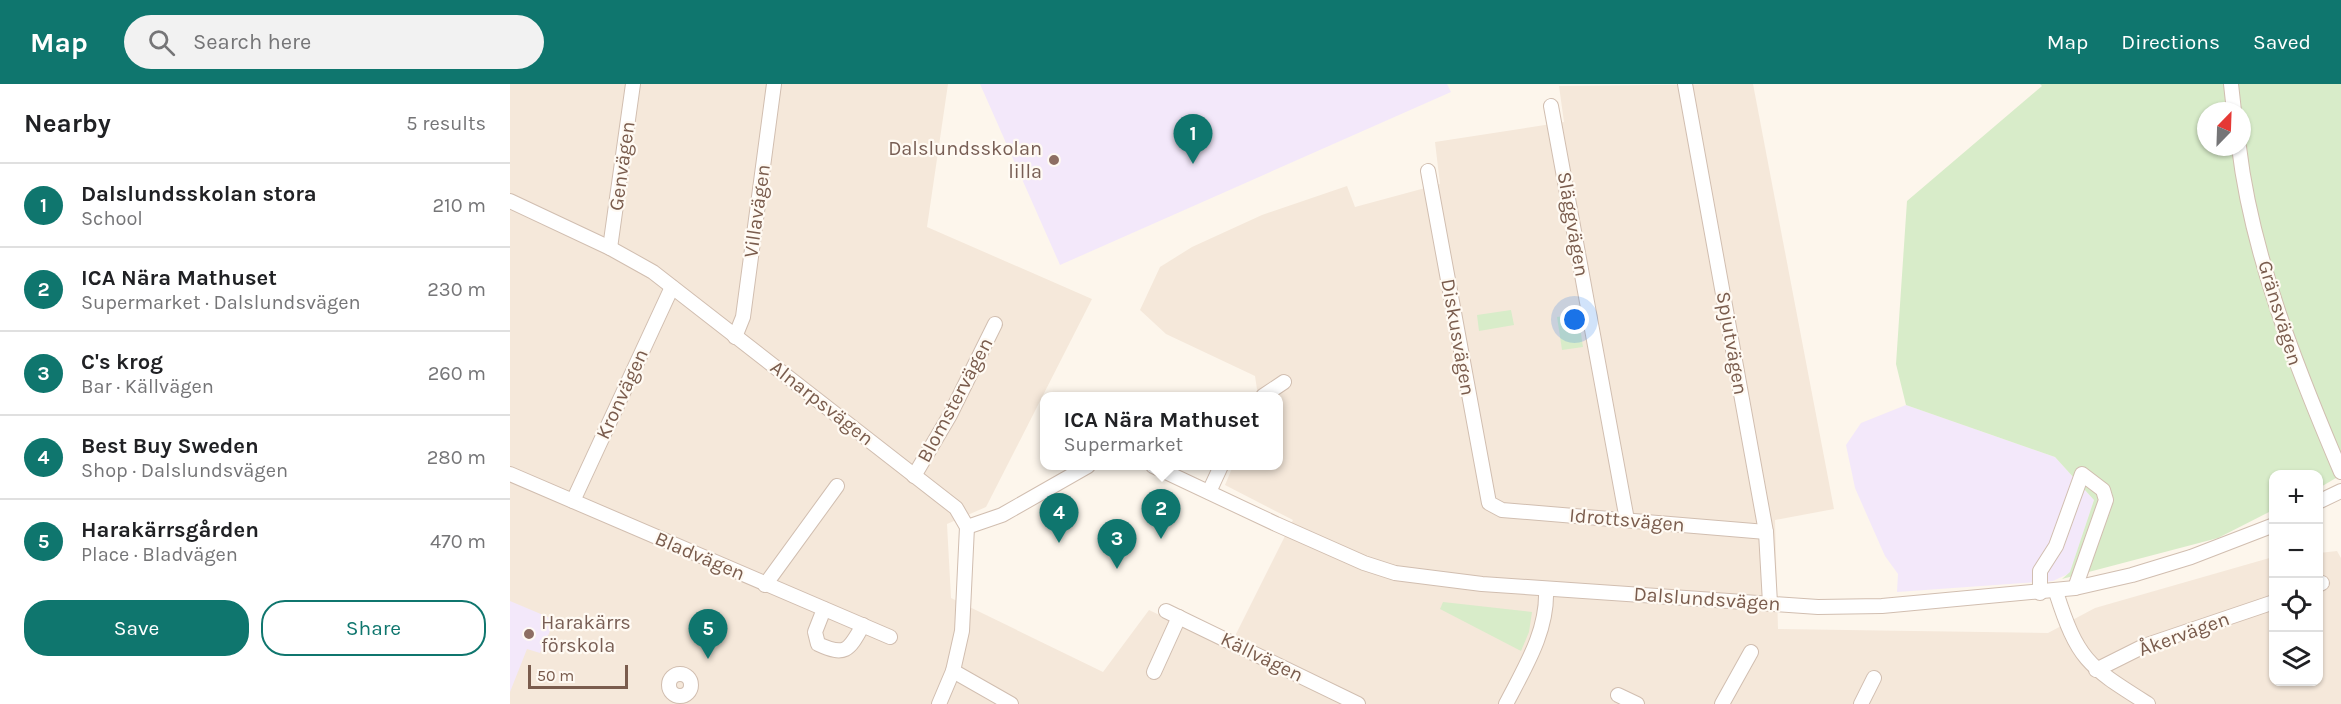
<!DOCTYPE html>
<html lang="en">
<head>
<meta charset="utf-8">
<style>
	body { margin:0; font-family:Karla,sans-serif; background:#f2f2f2; color:#202124 }
	.controls { position:absolute; right:18px; bottom:18px; display:grid; overflow:hidden; border-radius:12px; box-shadow:0 2px 4px #0004 }
	.controls button { width:54px; height:54px; display:grid; place-items:center; padding:0; border:0; border-bottom:2px solid #e0e0e0; background:#fff; color:#202124; font:30px sans-serif }
	.compass { position:absolute; left:1687px; top:18px; width:54px; height:54px; border-radius:50%; background:#fff; box-shadow:0 2px 4px #0004; rotate:23deg }
	.scale { position:absolute; left:18px; bottom:15px; width:100px; box-sizing:border-box; padding-left:6px; border:3px solid #7a5c4d; border-top:0; font-size:16px; line-height:21px; white-space:nowrap; color:#7a5c4d; -webkit-text-stroke:4px #fffaf3; paint-order:stroke }
	.you { position:absolute; left:1065px; top:236px; width:21px; height:21px; margin:-15px; border:4px solid #fff; border-radius:50%; background:#1a73e8; box-shadow:0 0 0 9px #1a73e833 }
	.badge { display:grid; place-items:center; width:39px; height:39px; border-radius:50%; background:#0f766e; color:#fff; font-size:20px; font-weight:700 }
	.pin { position:absolute; translate:-50% -50px; filter:drop-shadow(0 2px 3px #0008) }
	.pin::after { content:''; position:absolute; top:32px; width:21px; height:18px; background:inherit; clip-path:polygon(0 0,100% 0,50% 100%) }
	.popup { position:absolute; left:530px; top:308px; width:243px; height:78px; box-sizing:border-box; display:grid; place-content:center; border-radius:12px; background:#fff; filter:drop-shadow(0 2px 4px #0005); font-size:20px; white-space:nowrap; color:#757577 }
	.popup b { font-size:22px; color:#202124 }
	.popup::after { content:''; position:absolute; left:50%; top:100%; margin-left:-12px; border:12px solid transparent; border-top-color:#fff }
	.list { margin:0; padding:0; list-style:none }
	h2 { display:flex; justify-content:space-between; align-items:center; height:78px; margin:0; padding:0 24px; font-size:26px }
	h2 small { font-size:20px; font-weight:400; color:#757577 }
	.list li { display:grid; grid-template-columns:39px 1fr auto; gap:18px; align-items:center; box-sizing:border-box; height:84px; padding:0 24px; border-top:2px solid #e0e0e0 }
	.list b { display:block; font-size:22px; white-space:nowrap }
	.list p { margin:0; font-size:20px; white-space:nowrap; color:#757577 }
	.list em { font-size:20px; font-style:normal; color:#757577 }
	.actions { display:flex; gap:12px; padding:18px 24px }
	.actions a { flex:1; padding:14px 0; border:2px solid #0f766e; border-radius:24px; text-align:center; font-size:21px; color:#0f766e }
	.actions .main { background:#0f766e; color:#fff }
	.icon { flex:none; width:33px; height:33px; fill:none; stroke:currentColor; stroke-width:2; stroke-linecap:round; stroke-linejoin:round }
	.map { position:relative; flex:none; width:1831px; height:620px; overflow:hidden }
	header { display:flex; align-items:center; gap:36px; box-sizing:border-box; height:84px; padding:0 30px; background:#0f766e; color:#fff }
	header strong { font-size:28px }
	nav { display:flex; gap:33px; margin-inline-start:auto; font-size:21px }
	.search { width:420px; height:54px; background:#f2f2f2; display:flex; align-items:center; gap:15px; box-sizing:border-box; padding:0 21px; border-radius:33px; color:#757577; font-size:22px }
	main { display:flex }
	aside { flex:1; background:#fff }
	.map>svg:first-child { display:block }
</style>
</head>
<body>
<header>
<strong>Map</strong>
<div class="search"><svg class="icon" aria-label="search" viewBox="0 0 24 24"><circle cx="10" cy="10" r="6"/><path d="M15 15l6 6"/></svg>Search here</div>
<nav><a>Map</a><a>Directions</a><a>Saved</a></nav>
</header>
<main>
<aside>
<h2>Nearby<small>5 results</small></h2>
<ul class="list">
<li><span class="badge">1</span><div><b>Dalslundsskolan stora</b><p>School</p></div><em>210 m</em></li>
<li><span class="badge">2</span><div><b>ICA Nära Mathuset</b><p>Supermarket · Dalslundsvägen</p></div><em>230 m</em></li>
<li><span class="badge">3</span><div><b>C's krog</b><p>Bar · Källvägen</p></div><em>260 m</em></li>
<li><span class="badge">4</span><div><b>Best Buy Sweden</b><p>Shop · Dalslundsvägen</p></div><em>280 m</em></li>
<li><span class="badge">5</span><div><b>Harakärrsgården</b><p>Place · Bladvägen</p></div><em>470 m</em></li>
</ul>
<div class="actions"><a class="main">Save</a><a>Share</a></div>
</aside>
<div class="map">
<svg width="1831" height="620" viewBox="0 0 1831 620">
	<rect width="100%" height="100%" fill="#fdf6ec"/>
	<path fill="#f5e8da" d="M0 0H438L417 143 582 215 476 423 437 440 441 514 593 588 639 526 719 564 783 436 715 401 723 382H768V312H748L745 292 656 250 630 226 650 183 682 163 752 131 837 102 845 123 930 100 925 58 1054 38 1049 2 1243 0 1324 425 1265 436 1268 545 1538 549 1585 524 1763 473 1764 598H1808L1809 469 1827 467 1831 474V620H0Z"/>
	<g fill="#f3e8fa">
		<path d="M470 0H937L941 8 550 181Z"/>
		<path d="M1396 321 1545 373 1584 416 1560 489 1543 497 1387 508 1388 490 1375 472 1345 404 1336 361 1351 339Z"/>
		<path d="M0 517 45 536 30 569 17 565 0 608Z"/>
	</g>
	<g fill="#d8ecc9" fill-rule="evenodd">
		<path d="M1530 0H1831V391L1809 404 1808 390H1764L1763 426 1708 454 1552 495 1560 488 1584 416 1545 373 1396 321 1386 280 1397 117 1532 2ZM1696 27H1732V63H1696Z"/>
		<path d="M1001 226 1004 241 969 247 967 231Z"/>
		<path d="M1068 230 1073 263 1052 266 1047 233Z"/>
		<path d="M933 518 1022 528 1019 548 1011 567 930 525Z"/>
	</g>
	<g fill="none" stroke-linecap="round" stroke-linejoin="round">
		<g stroke="#d1beb0" stroke-width="16">
			<g id="minor">
				<path d="M1175 0 1256 448 1260 519"/>
				<path d="M1721 0 1724 27"/>
				<path d="M1041 22 1117 436"/>
				<path d="M1729 63C1742 173 1788 287 1831 388"/>
				<path d="M918 87 979 419 992 426 1256 448"/>
				<path d="M0 117 100 164 143 188 446 424 457 443 452 547 443 587 429 620"/>
				<path d="M100 164 123 0"/>
				<path d="M225 253 233 233 264 0"/>
				<path d="M753 312 774 298"/>
				<path d="M643 382 766 440 854 479 885 489 972 500 1308 523 1372 522 1565 504 1622 491 1681 473 1764 441"/>
				<path d="M0 390 380 553"/>
				<path d="M404 392 440 331 485 240"/>
				<path d="M699 408 711 382"/>
				<path d="M63 417 162 203"/>
				<path d="M1808 418 1831 407"/>
				<path d="M457 443 492 431 578 382"/>
				<path d="M255 501 327 402"/>
				<path d="M1808 501 1812 499"/>
				<path d="M1546 508C1568 577 1578 582 1638 620"/>
				<path d="M1530 509V487L1546 462 1572 390 1593 406 1596 416 1565 504"/>
				<path d="M314 525 305 548 308 560C336 573 339 566 353 541"/>
				<path d="M656 527 848 620"/>
				<path d="M1586 586 1634 562 1764 518"/>
				<path d="M443 587 501 620"/>
				<path d="M644 588 669 533"/>
				<circle cx="170" cy="601" r="11"/>
				<path d="M1108 611 1127 620"/>
				<path d="M996 620C1015 583 1038 547 1036 505"/>
				<path d="M1212 620 1241 568"/>
				<path d="M1351 620 1364 594"/>
			</g>
		</g>
		<use href="#minor" stroke="#fff" stroke-width="14"/>
	</g>
	<g fill="#8d6e63" stroke="#fffaf3" stroke-width="2">
		<circle cx="544" cy="76" r="6"/>
		<circle cx="19" cy="550" r="6"/>
	</g>
	<g text-anchor="middle" dominant-baseline="central" stroke-width="4.5" stroke-linejoin="round" paint-order="stroke">
		<g font-size="20" fill="#785e54" stroke="#fffaf3" text-anchor="end">
			<text x="532" y="64">Dalslundsskolan<tspan x="532" dy="23">lilla</tspan></text>
			<text x="31" y="538" text-anchor="start">Harakärrs<tspan x="31" dy="23">förskola</tspan></text>
		</g>
		<g font-size="20" fill="#7a5c4d" stroke="#fffaf3">
			<text transform="translate(112 82) rotate(-82)">Genvägen</text>
			<text transform="translate(247 127) rotate(-82)">Villavägen</text>
			<text transform="translate(1063 140) rotate(80)">Släggvägen</text>
			<text transform="translate(1770 229) rotate(73)">Gränsvägen</text>
			<text transform="translate(948 253) rotate(80)">Diskusvägen</text>
			<text transform="translate(1222 259) rotate(80)">Spjutvägen</text>
			<text transform="translate(112 310) rotate(-65)">Kronvägen</text>
			<text transform="translate(445 316) rotate(-62)">Blomstervägen</text>
			<text transform="translate(312 319) rotate(38)">Alnarpsvägen</text>
			<text transform="translate(1117 436) rotate(5)">Idrottsvägen</text>
			<text transform="translate(190 472) rotate(23)">Bladvägen</text>
			<text transform="translate(1197 515) rotate(4)">Dalslundsvägen</text>
			<text transform="translate(1674 550) rotate(-20)">Åkervägen</text>
			<text transform="translate(752 573) rotate(26)">Källvägen</text>
		</g>
	</g>
</svg>
<div class="controls">
<button>+</button>
<button>−</button>
<button><svg class="icon" aria-label="locate" viewBox="0 0 24 24"><circle cx="12" cy="12" r="6"/><path d="M12 2v4M12 18v4M2 12h4M18 12h4"/></svg></button>
<button><svg class="icon" aria-label="layers" viewBox="0 0 24 24"><path d="M12 4l9 5-9 5-9-5zM3 14l9 5 9-5"/></svg></button>
</div>
<svg class="compass" viewBox="-18 -18 36 36"><path d="M0-13l5 13h-10z" fill="#e53935"/><path d="M0 13l5-13h-10z" fill="#757577"/></svg>
<div class="scale">50 m</div>
<div class="you"></div>
<div class="pin badge" style="left:683px;top:80px">1</div>
<div class="pin badge" style="left:651px;top:455px">2</div>
<div class="popup"><b>ICA Nära Mathuset</b>Supermarket</div>
<div class="pin badge" style="left:607px;top:485px">3</div>
<div class="pin badge" style="left:549px;top:459px">4</div>
<div class="pin badge" style="left:198px;top:575px">5</div>
</div>
</main>
</body>
</html>
